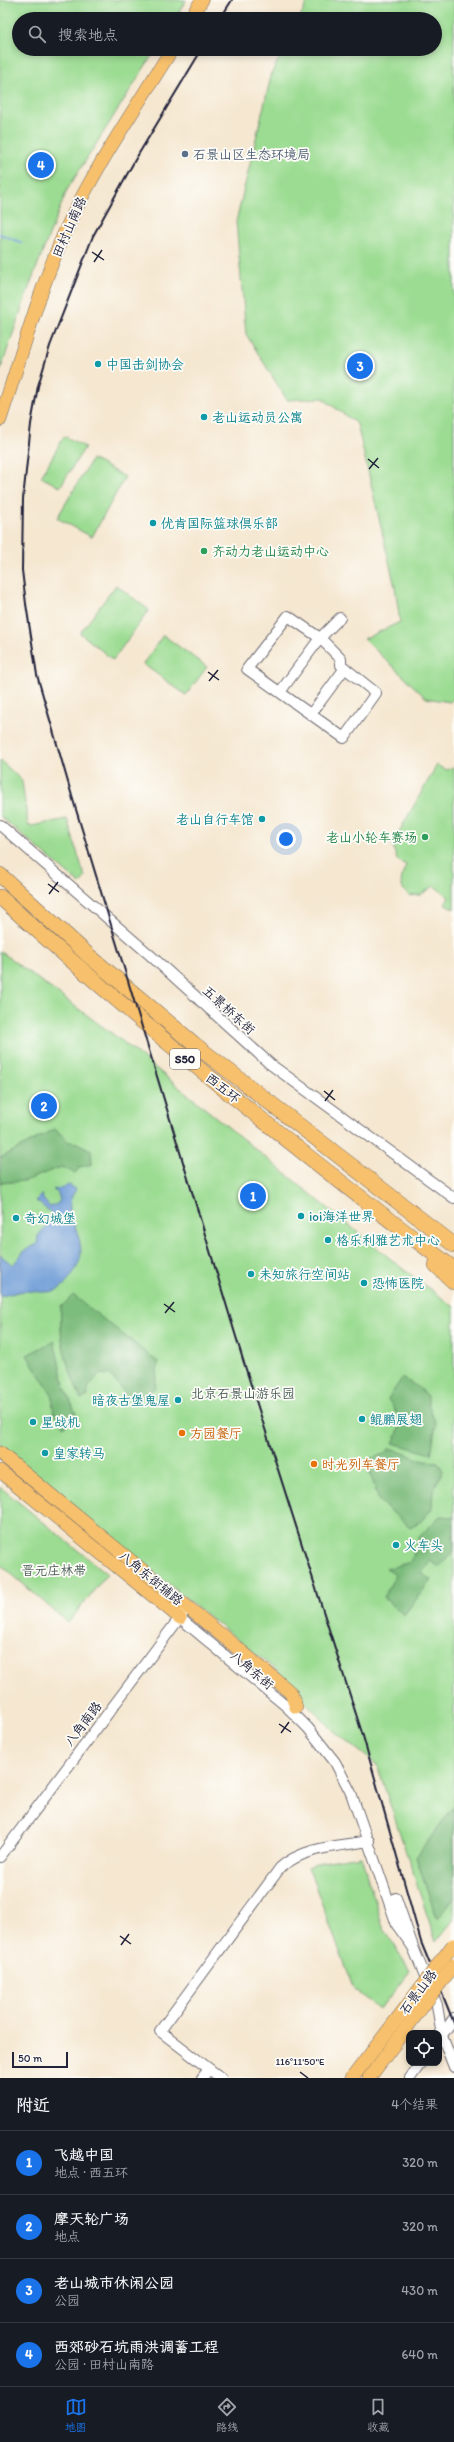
<!DOCTYPE html>
<html lang="zh">
<head>
<meta charset="utf-8">
<style>
	body { margin:0; font-family:Itim,"LXGW WenKai TC",sans-serif; background:#20242c; color:#f1f3f6 }
	.controls { position:absolute; right:12px; bottom:12px; display:grid; overflow:hidden; border-radius:8px; box-shadow:0 2px 6px #0003 }
	.controls button { width:36px; height:36px; display:grid; place-items:center; padding:0; border:0; border-bottom:1px solid #363941; background:#171b24; color:#f1f3f6; font:20px sans-serif }
	.scale { position:absolute; left:12px; bottom:10px; width:56px; box-sizing:border-box; padding-left:4px; border:2px solid #22223b; border-top:0; font-size:11px; line-height:14px; white-space:nowrap; color:#22223b; -webkit-text-stroke:3px #fdfcf7; paint-order:stroke }
	.you { position:absolute; left:286px; top:839px; width:14px; height:14px; margin:-10px; border:3px solid #fff; border-radius:50%; background:#1a73e8; box-shadow:0 0 0 6px #1a73e833 }
	.badge { display:grid; place-items:center; width:26px; height:26px; border-radius:50%; background:#1a73e8; color:#fff; font-size:13px; font-weight:700 }
	.pin { position:absolute; translate:-50% -50%; border:2px solid #fff; box-shadow:0 1px 4px #0006 }
	.list { margin:0; padding:0; list-style:none }
	h2 { display:flex; justify-content:space-between; align-items:center; height:52px; margin:0; padding:0 16px; font-size:17px }
	h2 small { font-size:13px; font-weight:400; color:#9ea1a6 }
	.list li { display:grid; grid-template-columns:26px 1fr auto; gap:12px; align-items:center; box-sizing:border-box; height:64px; padding:0 16px; border-top:1px solid #363941 }
	.list b { display:block; font-size:15px; white-space:nowrap }
	.list p { margin:0; font-size:13px; white-space:nowrap; color:#9ea1a6 }
	.list em { font-size:13px; font-style:normal; color:#9ea1a6 }
	.icon { flex:none; width:22px; height:22px; fill:none; stroke:currentColor; stroke-width:2; stroke-linecap:round; stroke-linejoin:round }
	.map { position:relative; flex:none; width:454px; height:2078px; overflow:hidden }
	.search { position:absolute; background:#171b24; box-shadow:0 2px 6px #0003; left:12px; right:12px; top:12px; height:44px; display:flex; align-items:center; gap:10px; box-sizing:border-box; padding:0 14px; border-radius:22px; color:#9ea1a6; font-size:15px }
	.sheet { height:308px; background:#171b24 }
	nav { display:flex; justify-content:space-around; align-items:center; box-sizing:border-box; height:56px; border-top:1px solid #363941; background:#171b24; font-size:11px; color:#9ea1a6 }
	nav a { display:grid; justify-items:center; gap:2px }
	nav .on { color:#1a73e8 }
	.map>svg:first-child { display:block }
</style>
</head>
<body>
<div class="map">
<svg width="454" height="2078" viewBox="0 0 454 2078">
	<rect width="100%" height="100%" fill="#fdfcf7"/>
	<filter id="ink" filterUnits="userSpaceOnUse"><feTurbulence type="fractalNoise" baseFrequency=".025" numOctaves="2"/><feDisplacementMap in="SourceGraphic" scale="8" xChannelSelector="R" yChannelSelector="G"/><feConvolveMatrix kernelMatrix="1 2 1 2 8 2 1 2 1" color-interpolation-filters="sRGB"/></filter>
	<filter id="wash" filterUnits="userSpaceOnUse"><feTurbulence type="fractalNoise" baseFrequency=".012" numOctaves="4" result="noise"/><feDisplacementMap in="SourceGraphic" scale="16" xChannelSelector="R" yChannelSelector="G"/><feGaussianBlur stdDeviation="0.9" result="paint"/><feColorMatrix in="noise" values="0 0 0 0 0 0 0 0 0 0 0 0 0 0 0 0 0 1.4 0 .05"/><feComposite in="paint" operator="in"/></filter>
	<g filter="url(#wash)">
		<rect width="100%" height="100%" fill="#f5e7d0"/>
		<g fill="#9bdc92" stroke="#5e7f66">
			<path d="M0 0H186L175 19H19V49H156L67 190 32 279 0 371Z"/>
			<path d="M308 0H454V698L450 702 426 698 364 639 400 622 395 587 357 424 322 398 287 400 246 334 236 222 272 72 284 49H435V19H299Z"/>
			<path d="M64 436 85 447 60 487 41 477Z"/>
			<path d="M92 459 125 477 92 537 57 518Z"/>
			<path d="M116 585 149 610 113 660 80 633Z"/>
			<path d="M163 635 207 667 186 695 143 664Z"/>
			<path d="M0 760 22 781 28 825 31 826 67 819 85 877 80 884 0 816Z"/>
			<path d="M437 765 445 770 454 767V909L445 905 449 897 434 886 420 895 410 896C397 886 401 879 406 865L397 860 392 844Z"/>
			<path d="M0 951 122 1041 403 1269 454 1307V1919L436 1942 377 1765 334 1731 305 1702 292 1683 0 1449Z"/>
			<path d="M0 1487 107 1574 68 1623 0 1564Z"/>
			<path d="M361 1856 383 1927 410 1971 379 2010 354 1989 308 1867 322 1862Z"/>
		</g>
		<g fill="#7cbc7c" stroke="#4f6f5c">
			<path d="M55 1129 69 1142 77 1143 91 1150 92 1164 80 1167 75 1173 61 1167 25 1181 0 1183V1158Z"/>
			<path d="M73 1295 158 1362 155 1388 133 1403 110 1375 101 1374C94 1380 86 1386 88 1396L81 1399C67 1365 59 1345 61 1307Z"/>
			<path d="M54 1341 65 1388 76 1414 64 1427C56 1418 51 1410 53 1397L27 1355Z"/>
			<path d="M402 1378 418 1387 428 1396V1405L436 1424 431 1454 393 1443C404 1422 400 1418 388 1399Z"/>
			<path d="M390 1448 424 1461 438 1462 443 1471 433 1491 432 1508 423 1520 410 1527 379 1501 366 1460 384 1454Z"/>
			<path d="M440 1516 454 1517V1551L439 1567 430 1561 422 1573 431 1580 404 1615 383 1597 396 1575 386 1569 411 1562 419 1537Z"/>
			<path d="M454 1806V1898L437 1919 416 1857Z"/>
		</g>
		<path fill="#6f9dd7" stroke="#486089" d="M70 1185 76 1190C54 1217 99 1240 72 1275 68 1280 64 1287 57 1290 47 1294 34 1291 24 1291 16 1292 8 1295 0 1296V1255L13 1265 24 1251 37 1244 38 1236 54 1215 36 1201 42 1194 43 1199 50 1207 57 1204 60 1200 57 1192 53 1190Z"/>
		<g fill="none" stroke-linecap="round" stroke-linejoin="round">
			<path stroke="#6f9dd7" stroke-width="2" d="M0 234 22 243"/>
		</g>
	</g>
	<g filter="url(#ink)">
		<g fill="none" stroke-linecap="round" stroke-linejoin="round">
			<g stroke="#6c676f" stroke-width="12">
				<g id="minor">
					<path d="M280 692 320 638 341 659V665L376 693 344 738 247 669 288 616 320 638 340 618"/>
					<path d="M311 714 345 668"/>
					<path d="M0 825 150 955 270 1064 454 1198"/>
					<path d="M180 1618 287 1707 308 1728 335 1762 351 1793 397 1925 413 1947"/>
					<path d="M0 1857 184 1612"/>
					<path d="M396 1898 413 1947 437 2005 442 2036 454 2067"/>
					<path d="M440 2038 454 2018"/>
					<path d="M202 2078 209 2069"/>
					<path d="M221 2078 160 2031 280 1868C303 1847 339 1846 369 1841"/>
					<path d="M410 2078 421 2063"/>
				</g>
			</g>
			<g stroke="#6c676f" stroke-width="14">
				<g id="major">
					<path d="M190 19 202 0"/>
					<path d="M0 420C21 357 41 283 69 223 98 162 137 106 172 49"/>
					<path d="M0 1453 275 1679 291 1693 296 1707"/>
					<path d="M0 1471 180 1618"/>
					<path d="M352 2078 397 2019"/>
					<path d="M369 2078 407 2027"/>
				</g>
			</g>
			<g stroke="#6c676f" stroke-width="16">
				<g id="highway">
					<path d="M0 875 88 955 194 1044 454 1245"/>
					<path d="M0 897C145 1029 298 1151 454 1269"/>
					<path d="M436 1265 454 1282"/>
				</g>
			</g>
			<use href="#minor" stroke="#fff" stroke-width="10"/>
			<use href="#major" stroke="#f7c06c" stroke-width="13"/>
			<use href="#highway" stroke="#f7c06c" stroke-width="15"/>
			<g stroke="#22223b" stroke-width="2">
				<path d="M220 19 232 0"/>
				<path d="M202 49 135 160 93 236 50 346 38 386 31 424 23 499 22 570 26 604 37 675 74 803 244 1363 363 1736 421 1942 454 2023"/>
			</g>
			<g stroke="#6c676f" stroke-width="14" stroke-linecap="butt">
				<g id="major-bridge">
					<path d="M397 2019 453 1945"/>
					<path d="M407 2027 454 1965"/>
				</g>
			</g>
			<use href="#major-bridge" stroke="#f7c06c" stroke-width="13"/>
		</g>
	</g>
	<path fill="none" stroke="#22223b" stroke-width="1.5" d="M92 252 104 260M94 262 102 250M368 459 379 468M369 469 378 458M208 672 219 680M209 681 218 670M48 884 59 892M49 894 58 882M324 1091 335 1100M325 1101 333 1090M164 1304 175 1312M165 1313 174 1302M279 1724 291 1732M281 1733 289 1722M120 1936 131 1944M121 1945 129 1934M300 2072 308 2078"/>
	<circle fill="#5c6f8a" stroke="#fdfcf7" stroke-width="1.5" cx="185" cy="154" r="4"/>
	<g fill="#0f9aa8" stroke="#fdfcf7" stroke-width="1.5">
		<circle cx="98" cy="364" r="4"/>
		<circle cx="204" cy="417" r="4"/>
		<circle cx="153" cy="523" r="4"/>
		<circle cx="262" cy="819" r="4"/>
		<circle cx="301" cy="1216" r="4"/>
		<circle cx="16" cy="1218" r="4"/>
		<circle cx="328" cy="1240" r="4"/>
		<circle cx="251" cy="1274" r="4"/>
		<circle cx="364" cy="1283" r="4"/>
		<circle cx="178" cy="1400" r="4"/>
		<circle cx="362" cy="1419" r="4"/>
		<circle cx="33" cy="1422" r="4"/>
		<circle cx="45" cy="1453" r="4"/>
		<circle cx="396" cy="1545" r="4"/>
	</g>
	<g fill="#2e9e5b" stroke="#fdfcf7" stroke-width="1.5">
		<circle cx="204" cy="551" r="4"/>
		<circle cx="425" cy="837" r="4"/>
	</g>
	<g fill="#e8710a" stroke="#fdfcf7" stroke-width="1.5">
		<circle cx="182" cy="1433" r="4"/>
		<circle cx="314" cy="1464" r="4"/>
	</g>
	<g text-anchor="middle" dominant-baseline="central" stroke-width="3.5" stroke-linejoin="round" paint-order="stroke">
		<rect fill="#fdfcf7" stroke="#646373" stroke-width="1" x="170" y="1049" width="30" height="20" rx="3"/>
		<g font-size="12" font-weight="bold" fill="#22223b">
			<text x="185" y="1059">S50</text>
		</g>
		<g font-size="13" fill="#4e5e75" stroke="#fdfcf7" text-anchor="start">
			<text x="193" y="154">石景山区生态环境局</text>
		</g>
		<g font-size="13" fill="#22223b" stroke="#fdfcf7">
			<text transform="translate(69 227) rotate(-66)">田村山南路</text>
			<text transform="translate(229 1010) rotate(42)">五景桥东街</text>
			<text transform="translate(223 1088) rotate(38)">西五环</text>
			<text transform="translate(151 1578) rotate(39)">八角东街辅路</text>
			<text transform="translate(252 1670) rotate(40)">八角东街</text>
			<text transform="translate(83 1724) rotate(-53)">八角南路</text>
			<text transform="translate(418 1992) rotate(-53)">石景山路</text>
		</g>
		<g font-size="13" fill="#0d838f" stroke="#fdfcf7" text-anchor="start">
			<text x="106" y="364">中国击剑协会</text>
			<text x="212" y="417">老山运动员公寓</text>
			<text x="161" y="523">优肯国际篮球俱乐部</text>
			<text x="254" y="819" text-anchor="end">老山自行车馆</text>
			<text x="309" y="1216">ioi海洋世界</text>
			<text x="24" y="1218">奇幻城堡</text>
			<text x="336" y="1240">格乐利雅艺术中心</text>
			<text x="259" y="1274">未知旅行空间站</text>
			<text x="372" y="1283">恐怖医院</text>
			<text x="170" y="1400" text-anchor="end">暗夜古堡鬼屋</text>
			<text x="370" y="1419">鲲鹏展翅</text>
			<text x="41" y="1422">星战机</text>
			<text x="53" y="1453">皇家转马</text>
			<text x="404" y="1545">火车头</text>
		</g>
		<g font-size="13" fill="#27864d" stroke="#fdfcf7" text-anchor="start">
			<text x="212" y="551">齐动力老山运动中心</text>
			<text x="417" y="837" text-anchor="end">老山小轮车赛场</text>
		</g>
		<g font-size="13" fill="#465a55" stroke="#fdfcf7">
			<text x="243" y="1393">北京石景山游乐园</text>
			<text x="54" y="1570">晋元庄林带</text>
		</g>
		<g font-size="13" fill="#c56008" stroke="#fdfcf7" text-anchor="start">
			<text x="190" y="1433">方园餐厅</text>
			<text x="322" y="1464">时光列车餐厅</text>
		</g>
	</g>
	<g font-size="10" text-anchor="middle" fill="#22223b" stroke="#fdfcf7" stroke-width="3.5" stroke-linejoin="round" paint-order="stroke">
		<text x="300" y="2065">116°11'50"E</text>
	</g>
</svg>
<div class="controls">
<button><svg class="icon" aria-label="locate" viewBox="0 0 24 24"><circle cx="12" cy="12" r="6"/><path d="M12 2v4M12 18v4M2 12h4M18 12h4"/></svg></button>
</div>
<div class="scale">50 m</div>
<div class="you"></div>
<div class="pin badge" style="left:253px;top:1196px">1</div>
<div class="pin badge" style="left:44px;top:1106px">2</div>
<div class="pin badge" style="left:360px;top:366px">3</div>
<div class="pin badge" style="left:41px;top:165px">4</div>
<div class="search"><svg class="icon" aria-label="search" viewBox="0 0 24 24"><circle cx="10" cy="10" r="6"/><path d="M15 15l6 6"/></svg>搜索地点</div>
</div>
<section class="sheet">
<h2>附近<small>4个结果</small></h2>
<ul class="list">
<li><span class="badge">1</span><div><b>飞越中国</b><p>地点 · 西五环</p></div><em>320 m</em></li>
<li><span class="badge">2</span><div><b>摩天轮广场</b><p>地点</p></div><em>320 m</em></li>
<li><span class="badge">3</span><div><b>老山城市休闲公园</b><p>公园</p></div><em>430 m</em></li>
<li><span class="badge">4</span><div><b>西郊砂石坑雨洪调蓄工程</b><p>公园 · 田村山南路</p></div><em>640 m</em></li>
</ul>
</section>
<nav>
<a class="on"><svg class="icon" aria-label="map" viewBox="0 0 24 24"><path d="M3 6l6-2 6 2 6-2v14l-6 2-6-2-6 2zM9 4v14M15 6v14"/></svg>地图</a>
<a><svg class="icon" aria-label="directions" viewBox="0 0 24 24"><path d="M12 3l9 9-9 9-9-9zM9 14v-3h6M13 9l2 2-2 2"/></svg>路线</a>
<a><svg class="icon" aria-label="saved" viewBox="0 0 24 24"><path d="M7 4h10v16l-5-4-5 4z"/></svg>收藏</a>
</nav>
</body>
</html>
